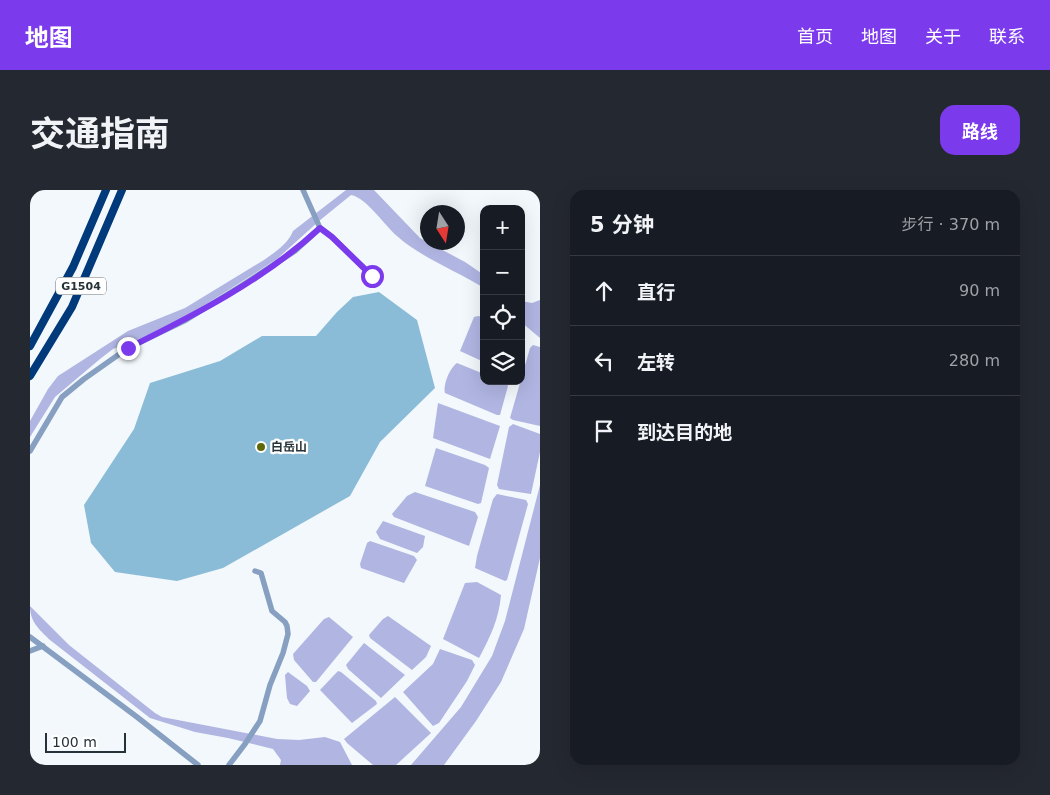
<!DOCTYPE html>
<html lang="zh">
<head>
<meta charset="utf-8">
<style>
	body { margin:0; font-family:"DejaVu Sans","Noto Sans SC",sans-serif; background:#242831; color:#f1f3f6 }
	.controls { position:absolute; right:15px; top:15px; display:grid; overflow:hidden; border-radius:10px; box-shadow:0 5px 20px #0002 }
	.controls button { width:45px; height:45px; display:grid; place-items:center; padding:0; border:0; border-bottom:1px solid #363941; background:#171b24; color:#f1f3f6; font:25px sans-serif }
	.compass { position:absolute; left:390px; top:15px; width:45px; height:45px; border-radius:50%; background:#171b24; box-shadow:0 5px 20px #0002; rotate:168deg }
	.scale { position:absolute; left:15px; bottom:12px; width:81px; box-sizing:border-box; padding-left:5px; border:2px solid #263138; border-top:0; font-size:14px; line-height:18px; white-space:nowrap; color:#263138; -webkit-text-stroke:4px #fff; paint-order:stroke }
	.stop { position:absolute; width:15px; height:15px; margin:-11px; border:4px solid #7c3aed; border-radius:50%; background:#fff }
	.stop.end { background:#7c3aed; border-color:#fff; box-shadow:0 1px 5px #0008 }
	.list { margin:0; padding:0; list-style:none }
	h2 { display:flex; justify-content:space-between; align-items:center; height:65px; margin:0; padding:0 20px; font-size:21px }
	h2 small { font-size:16px; font-weight:400; color:#9ea1a6 }
	.list li { display:grid; grid-template-columns:32px 1fr auto; gap:15px; align-items:center; box-sizing:border-box; height:70px; padding:0 20px; border-top:1px solid #363941 }
	.list b { display:block; font-size:19px; white-space:nowrap }
	.list em { font-size:16px; font-style:normal; color:#9ea1a6 }
	.icon { flex:none; width:28px; height:28px; fill:none; stroke:currentColor; stroke-width:2; stroke-linecap:round; stroke-linejoin:round }
	.map { position:relative; flex:none; width:510px; height:575px; overflow:hidden; border-radius:15px }
	header { display:flex; align-items:center; gap:30px; box-sizing:border-box; height:70px; padding:0 25px; background:#7c3aed; color:#fff }
	header strong { font-size:24px }
	nav { display:flex; gap:28px; margin-inline-start:auto; font-size:18px }
	.intro { display:flex; align-items:center; justify-content:space-between; box-sizing:border-box; height:120px; padding:0 30px }
	h1 { margin:0; font-size:35px }
	.button { padding:12px 22px; border-radius:15px; background:#7c3aed; color:#fff; font-size:18px; font-weight:700 }
	main { display:flex; gap:30px; padding:0 30px }
	aside { flex:1; background:#171b24; border-radius:15px; box-shadow:0 5px 20px #0002 }
	.map>svg:first-child { display:block }
</style>
</head>
<body>
<header>
<strong>地图</strong>
<nav><a>首页</a><a>地图</a><a>关于</a><a>联系</a></nav>
</header>
<div class="intro"><h1>交通指南</h1><a class="button">路线</a></div>
<main>
<div class="map">
<svg width="510" height="575" viewBox="0 0 510 575">
	<rect width="100%" height="100%" fill="#f3f8fc"/>
	<path fill="#8bbcd7" d="M349 102 387 130 405 198 350 252 320 306 193 378 147 391 85 382 61 353 54 315 104 239 120 193 190 171 232 146H286L307 122 323 107Z"/>
	<g fill="#b0b5e2">
		<path d="M316 0H344L390 48 435 72 454 85V98C427 81 390 67 367 46 355 36 337 8 321 5L289 31 247 69 156 127 126 143 83 159 70 169 25 207 0 247V231L18 199 28 186 98 141 155 118 234 70C245 62 258 54 263 41Z"/>
		<path d="M510 110V148L491 132V111L502 113Z"/>
		<path d="M448 126 454 127V172L430 161 444 127Z"/>
		<path d="M503 155 510 157V236L483 230 480 228 500 158Z"/>
		<path d="M427 173 454 184V191L476 192 478 196 470 225H467L415 203C413 194 420 178 427 173Z"/>
		<path d="M408 213 470 236 460 269 403 248Z"/>
		<path d="M483 234 510 244V262L501 304 469 299 467 295 479 237Z"/>
		<path d="M406 258 455 275 459 278 451 313 448 314 395 296Z"/>
		<path d="M510 295V368L494 439 471 492 446 531 414 575H381L431 517 462 466 475 431Z"/>
		<path d="M385 302 445 322 448 327 439 356 364 327 362 324 377 306Z"/>
		<path d="M467 304 496 310 498 314 477 390 475 391 445 378 447 366 463 309Z"/>
		<path d="M353 331 395 346 393 357 387 363 350 349 346 342Z"/>
		<path d="M340 351 384 366 387 370 374 393 331 378 330 374 337 353Z"/>
		<path d="M447 392 471 405C469 429 460 447 449 468L413 449 435 393Z"/>
		<path d="M0 416 39 455 125 523 132 527 247 549 269 550 295 547 310 552 322 575H250L251 570 243 559 198 548 165 542 120 528 20 450C9 439 0 432 0 416Z"/>
		<path d="M358 426 401 456 396 467 382 480 340 448 339 445 353 429Z"/>
		<path d="M299 427 323 447 286 492H283L264 470 263 464 294 429Z"/>
		<path d="M334 453 375 485 351 508 318 479 316 475Z"/>
		<path d="M410 459 442 470 445 475 437 491 409 533 403 536 373 502 403 474Z"/>
		<path d="M308 481 311 482 346 511 347 514 322 533 290 500Z"/>
		<path d="M258 482 277 496 280 501 267 516 260 514 257 508 255 485Z"/>
		<path d="M365 507 401 543 366 575H343L317 553 314 549Z"/>
	</g>
	<g fill="none" stroke-linecap="round" stroke-linejoin="round">
		<g stroke="#87a0c1" stroke-width="5.5">
			<path d="M273 0 290 38 302 47 342 86"/>
			<path d="M0 261 32 207 54 189 98 158 156 130 214 94 265 61 290 38"/>
			<path d="M0 447 107 527 168 575"/>
			<path d="M0 461 13 456"/>
			<path d="M199 575 215 554 230 531 240 495 253 463 258 444 257 436 255 432 242 421 231 383 225 381"/>
		</g>
		<g stroke="#003a7b" stroke-width="8">
			<path d="M0 156 43 77 76 0"/>
			<path d="M0 186 42 117 92 0"/>
		</g>
	</g>
	<g fill="none" stroke-linecap="round" stroke-linejoin="round">
		<path stroke="#7c3aed" stroke-width="6" d="M98 158C165 125 235 89 290 38L302 47 342 86"/>
	</g>
	<circle fill="#5f6707" stroke="#fff" stroke-width="2" cx="231" cy="257" r="5"/>
	<g text-anchor="middle" dominant-baseline="central" stroke-width="4.5" stroke-linejoin="round" paint-order="stroke">
		<rect fill="#fff" stroke="#676f74" stroke-width="1" x="26" y="87.5" width="50" height="17" rx="4"/>
		<g font-size="11" font-weight="bold" fill="#263138">
			<text x="51" y="96">G1504</text>
		</g>
		<g font-size="12" font-weight="bold" fill="#263138" stroke="#fff" text-anchor="start">
			<text x="241" y="257">白岳山</text>
		</g>
	</g>
</svg>
<div class="controls">
<button>+</button>
<button>−</button>
<button><svg class="icon" aria-label="locate" viewBox="0 0 24 24"><circle cx="12" cy="12" r="6"/><path d="M12 2v4M12 18v4M2 12h4M18 12h4"/></svg></button>
<button><svg class="icon" aria-label="layers" viewBox="0 0 24 24"><path d="M12 4l9 5-9 5-9-5zM3 14l9 5 9-5"/></svg></button>
</div>
<svg class="compass" viewBox="-18 -18 36 36"><path d="M0-13l5 13h-10z" fill="#e53935"/><path d="M0 13l5-13h-10z" fill="#9ea1a6"/></svg>
<div class="scale">100 m</div>
<div class="stop" style="left:342px;top:86px"></div>
<div class="stop end" style="left:98px;top:158px"></div>
</div>
<aside>
<h2>5 分钟<small>步行 · 370 m</small></h2>
<ul class="list">
<li><svg class="icon" aria-label="ahead" viewBox="0 0 24 24"><path d="M12 20V5M6 11l6-6 6 6"/></svg><div><b>直行</b></div><em>90 m</em></li>
<li><svg class="icon" aria-label="left" viewBox="0 0 24 24"><path d="M17 20v-9H6M10 6l-5 5 5 5"/></svg><div><b>左转</b></div><em>280 m</em></li>
<li><svg class="icon" aria-label="arrive" viewBox="0 0 24 24"><path d="M6 21V4h12l-3 4 3 4H6"/></svg><div><b>到达目的地</b></div></li>
</ul>
</aside>
</main>
</body>
</html>
